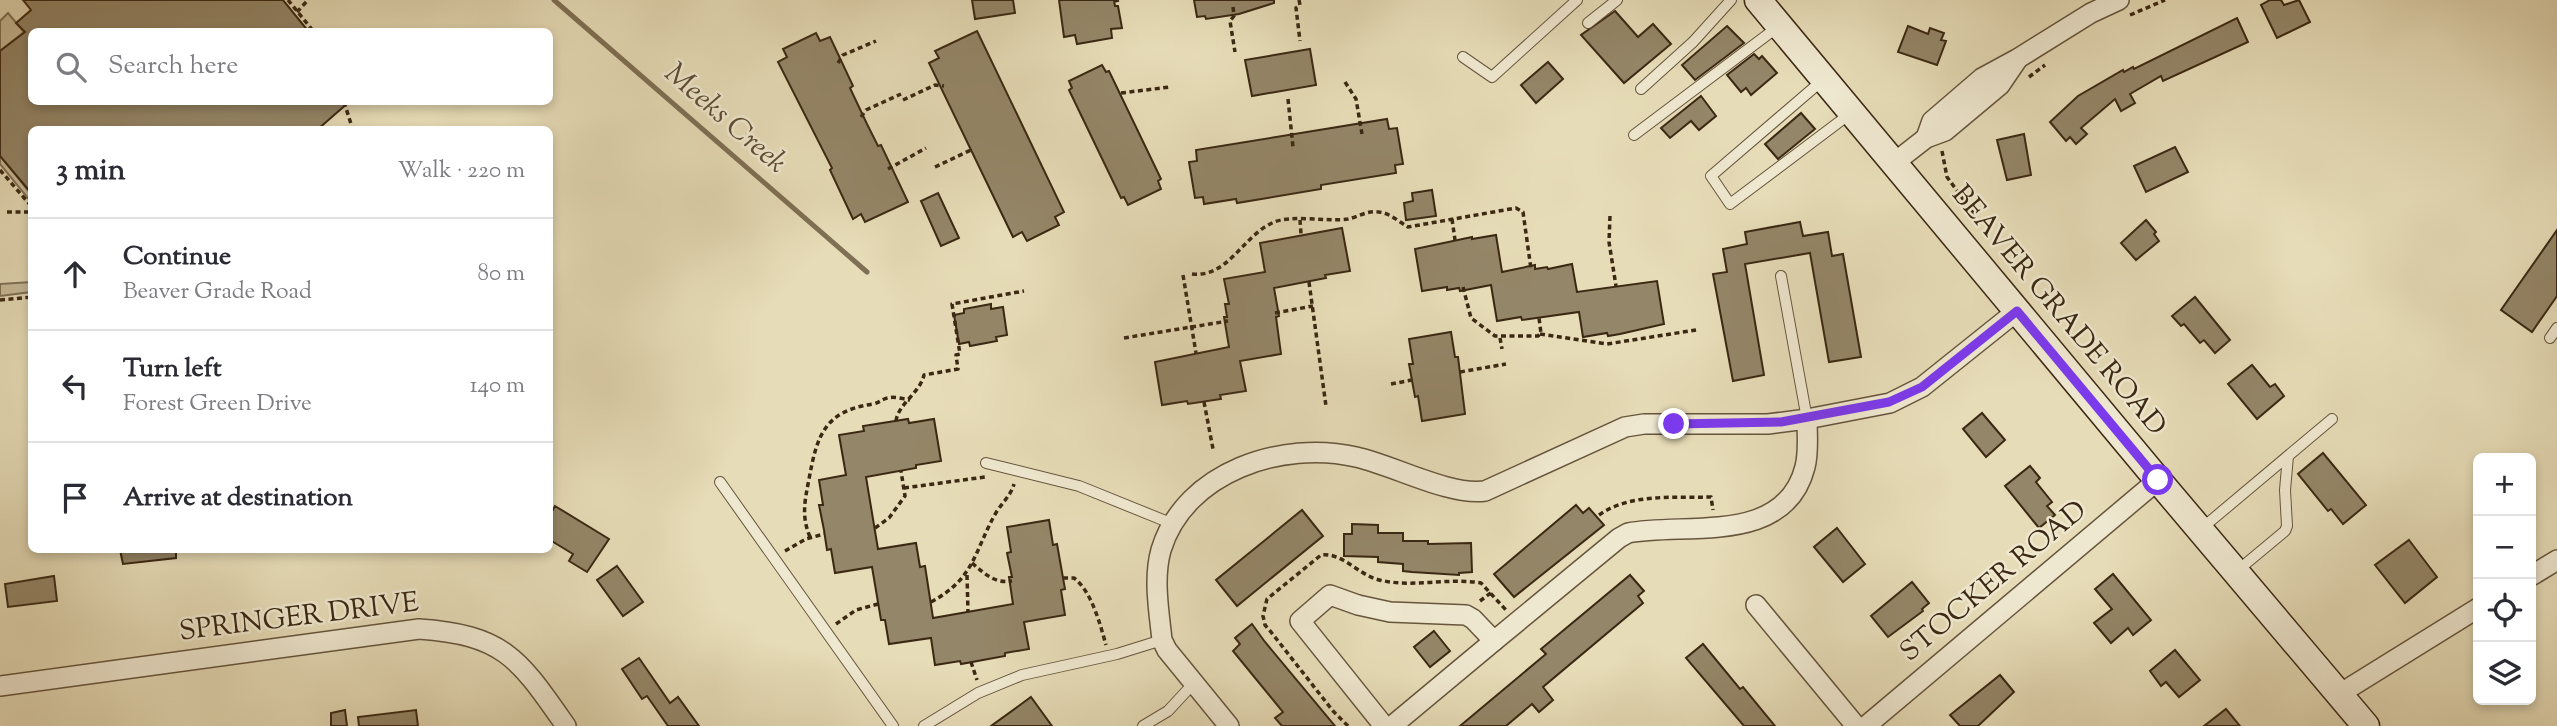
<!DOCTYPE html>
<html lang="en">
<head>
<meta charset="utf-8">
<style>
	body { margin:0; font-family:"Sorts Mill Goudy",serif; background:#f7f7f7; color:#2b2b33 }
	.controls { position:absolute; right:21px; bottom:21px; display:grid; overflow:hidden; border-radius:10px; box-shadow:0 4px 10px #0003 }
	.controls button { width:63px; height:63px; display:grid; place-items:center; padding:0; border:0; border-bottom:2px solid #e1e1e2; background:#fff; color:#2b2b33; font:35px sans-serif }
	.stop { position:absolute; width:21px; height:21px; margin:-16px; border:5px solid #7c3aed; border-radius:50%; background:#fff }
	.stop.end { background:#7c3aed; border-color:#fff; box-shadow:0 2px 7px #0008 }
	.list { margin:0; padding:0; list-style:none }
	h2 { display:flex; justify-content:space-between; align-items:center; height:91px; margin:0; padding:0 28px; font-size:30px }
	h2 small { font-size:23px; font-weight:400; color:#7c7c81 }
	.list li { display:grid; grid-template-columns:46px 1fr auto; gap:21px; align-items:center; box-sizing:border-box; height:112px; padding:0 28px; border-top:2px solid #e1e1e2 }
	.list b { display:block; font-size:26px; white-space:nowrap }
	.list p { margin:0; font-size:23px; white-space:nowrap; color:#7c7c81 }
	.list em { font-size:23px; font-style:normal; color:#7c7c81 }
	.icon { flex:none; width:38px; height:38px; fill:none; stroke:currentColor; stroke-width:2; stroke-linecap:round; stroke-linejoin:round }
	.map { position:relative; flex:none; width:2557px; height:726px; overflow:hidden }
	.search { position:absolute; background:#fff; box-shadow:0 4px 10px #0003; left:28px; top:28px; width:525px; height:77px; display:flex; align-items:center; gap:18px; box-sizing:border-box; padding:0 24px; border-radius:10px; color:#7c7c81; font-size:26px }
	.panel { position:absolute; background:#fff; box-shadow:0 4px 10px #0003; left:28px; top:126px; width:525px; height:427px; border-radius:10px }
	.map>svg:first-child { display:block }
</style>
</head>
<body>
<div class="map">
<svg width="2557" height="726" viewBox="0 0 2557 726">
	<rect width="100%" height="100%" fill="#e6dcb7"/>
	<filter id="stains"><feTurbulence type="fractalNoise" baseFrequency=".00286" numOctaves="4"/><feColorMatrix values="0 0 0 0 .2 0 0 0 0 .09 0 0 0 0 .02 0 0 0 .5 -.17"/></filter>
	<radialGradient id="worn" r=".72"><stop offset=".6" stop-color="#630" stop-opacity="0"/><stop offset="1" stop-color="#630" stop-opacity=".3"/></radialGradient>
	<g fill="#c9bd9b" stroke="#827257" stroke-width="2">
		<path d="M8 13 24 32 0 51V21Z"/>
		<path d="M0 156 31 194V202L0 164Z"/>
		<path d="M31 282V292L0 296V284Z"/>
	</g>
	<g fill="none" stroke-linecap="round" stroke-linejoin="round">
		<path stroke="#7f6f54" stroke-width="5" d="M554 0 867 272"/>
	</g>
	<g fill="#948668" stroke="#3b2813" stroke-width="2">
		<path d="M23 0H283L309 32H32V102H349L317 130H32V194L0 156V51L25 32 16 23 31 10Z"/>
		<path d="M972 0H1013L1015 13 975 19Z"/>
		<path d="M1059 0H1114L1115 6H1118L1122 28 1111 29 1112 38 1077 44 1075 35 1064 37Z"/>
		<path d="M1194 0H1274V3L1239 14 1206 19 1205 16 1197 17Z"/>
		<path d="M2270 0H2281L2284 5 2299 0 2310 22 2277 38 2261 5Z"/>
		<path d="M1615 11 1638 37 1653 24 1671 44 1624 83 1581 35Z"/>
		<path d="M2237 18 2248 42 2163 81 2161 76 2130 94 2135 103 2121 111 2115 99 2081 128 2087 134 2076 144 2070 137 2066 141 2050 122 2078 96 2123 70 2124 72 2133 67 2134 69Z"/>
		<path d="M1727 26 1744 43 1695 80 1682 65Z"/>
		<path d="M1908 26 1928 34 1930 28 1944 33 1941 40 1946 41 1937 65 1898 52Z"/>
		<path d="M977 31 1064 212 1055 217 1059 225 1027 241 1022 232 1013 237 929 63 939 58 935 51Z"/>
		<path d="M816 33 820 41 830 37 853 86 850 88 867 124 878 146 881 145 908 202 865 222 861 214 853 219 830 170 832 168 778 62 787 57 783 49Z"/>
		<path d="M1310 49 1316 85 1252 96 1245 60Z"/>
		<path d="M1754 54 1759 59 1762 56 1777 73 1751 95 1746 88 1741 92 1727 75Z"/>
		<path d="M1548 62 1563 79 1536 103 1521 85Z"/>
		<path d="M1102 65 1106 72 1109 71 1161 179 1158 181 1161 189 1128 205 1124 197 1121 198 1069 90 1072 88 1069 81Z"/>
		<path d="M1701 96 1716 116 1699 130 1691 121 1670 138 1661 128Z"/>
		<path d="M1801 113 1815 129 1778 159 1765 144Z"/>
		<path d="M1387 119 1389 129 1397 128 1403 164 1395 165 1396 173 1321 185V189L1237 203 1236 199 1204 204 1203 197 1195 198 1189 162 1197 161 1196 150Z"/>
		<path d="M2024 134 2031 175 2007 180 1997 140Z"/>
		<path d="M2175 147 2188 172 2146 192 2134 166Z"/>
		<path d="M1432 190 1436 216 1406 220 1404 203 1413 201 1412 193Z"/>
		<path d="M938 193 959 238 941 246 921 201Z"/>
		<path d="M2146 220 2156 232 2154 234 2159 241 2136 260 2121 243Z"/>
		<path d="M1800 222 1803 236 1828 232 1832 256 1843 254 1861 357 1829 362 1810 253 1745 264 1764 375 1733 381 1713 274 1727 272 1723 249 1747 244 1745 232Z"/>
		<path d="M1342 228 1350 271 1325 275 1326 278 1274 288 1279 316 1276 317 1281 354 1240 361 1246 391 1220 395 1221 399 1188 404 1187 401 1162 405 1155 362 1229 347 1224 317H1227L1225 304H1229L1224 279 1265 272 1260 243Z"/>
		<path d="M2557 230V296L2532 332 2501 310Z"/>
		<path d="M1496 235 1502 272 1535 265V269L1547 267 1548 269 1572 264 1577 292 1657 281 1664 324 1620 334 1608 336 1607 333 1583 337 1579 312 1522 320 1521 317 1497 321 1491 285 1460 291 1459 288 1447 290V287L1422 291 1415 249 1472 237V239Z"/>
		<path d="M2195 297 2230 340 2215 353 2204 340 2200 343 2184 324 2181 326 2172 316Z"/>
		<path d="M991 304V309L1003 307 1007 335 996 337 997 341 970 346 969 342 959 344 954 315 964 313V309Z"/>
		<path d="M1451 332 1455 357H1458L1465 414 1422 421 1418 396 1415 397 1409 364H1413L1409 339Z"/>
		<path d="M2252 365 2270 387 2275 384 2284 396 2257 419 2228 384Z"/>
		<path d="M1982 413 2005 440 1986 457 1963 429Z"/>
		<path d="M908 419 909 423 934 419 941 461 916 465V468L866 477 878 549 916 543 920 567 925 566 933 618 1013 604 1009 577H1012L1007 553 1011 552 1007 527 1049 520 1053 545 1057 544 1065 589 1061 590 1065 615 1024 622 1029 649 1005 653V656L961 664 960 661 935 665 931 638 889 644 885 620H881L872 567 835 573 831 549 827 550 824 530 819 505H823L819 480 846 475 839 435 864 431 863 426Z"/>
		<path d="M2323 453 2366 505 2343 524 2331 509 2328 511 2298 474Z"/>
		<path d="M2030 466 2040 478 2036 482 2052 502 2047 506 2055 515 2039 528 2005 486Z"/>
		<path d="M1576 505 1583 513 1589 508 1604 525 1514 597 1494 574Z"/>
		<path d="M555 506 609 539 587 572 569 561 573 554 550 540V515Z"/>
		<path d="M1302 510 1323 536 1237 606 1216 580Z"/>
		<path d="M1352 524 1378 525V533H1403V541H1428V544L1471 543 1472 572 1459 573V575L1412 572 1403 571V564L1378 562V557L1344 556V534H1352Z"/>
		<path d="M1837 528 1865 564 1843 582 1814 547Z"/>
		<path d="M2409 540 2437 577 2405 603 2375 565Z"/>
		<path d="M120 550H176V558L123 564Z"/>
		<path d="M617 566 643 602 623 616 597 580Z"/>
		<path d="M2113 574 2151 620 2133 635 2128 628 2111 643 2094 623 2112 609 2095 589Z"/>
		<path d="M1630 575 1644 591 1638 596 1643 603 1543 687 1553 700 1539 712 1532 704 1506 726H1460L1546 654 1541 649Z"/>
		<path d="M54 576 57 601 8 607 5 584Z"/>
		<path d="M1912 582 1929 603 1922 609 1923 611 1888 637 1871 616Z"/>
		<path d="M1252 624 1265 642 1335 726H1282L1275 718 1283 712 1233 651 1240 644 1235 638Z"/>
		<path d="M1434 631 1450 651 1430 667 1414 647Z"/>
		<path d="M1703 644 1740 689 1743 687 1775 726H1744L1686 658Z"/>
		<path d="M2175 650 2200 680 2179 697 2166 682 2161 686 2150 671Z"/>
		<path d="M639 658 670 703 678 697 699 726H668L647 696 642 699 622 669Z"/>
		<path d="M2000 675 2014 692 1978 726H1960L1950 715Z"/>
		<path d="M1031 697 1052 726H991Z"/>
		<path d="M2226 709 2240 726H2204Z"/>
		<path d="M345 710 347 726H331V713Z"/>
		<path d="M416 710 418 726H359L358 717Z"/>
	</g>
	<g fill="none" stroke-linecap="round" stroke-linejoin="round">
		<g stroke="#66553c" stroke-width="12">
			<g id="service">
				<path d="M1588 23 1617 0"/>
				<path d="M1463 57 1492 77 1577 0"/>
				<path d="M1824 79 1711 176 1730 204 1851 113"/>
				<path d="M1641 89 1693 42 1731 0"/>
				<path d="M1634 135 1779 26"/>
				<path d="M1781 276 1807 419"/>
				<path d="M2550 338 2557 328"/>
				<path d="M986 463 1079 486 1173 524"/>
				<path d="M720 482 893 726"/>
				<path d="M2201 529 2332 419"/>
				<path d="M2237 571 2285 531 2287 526 2285 490 2288 456"/>
				<path d="M924 726 978 693 1022 675 1117 654 1162 640"/>
				<path d="M1143 726 1168 711 1193 684"/>
			</g>
		</g>
		<g stroke="#66553c" stroke-width="22">
			<g id="minor">
				<path d="M1926 138 1932 121 1982 78 2017 59 2091 13 2119 0"/>
				<path d="M1894 163 1926 138 1945 131 2000 85 2017 60"/>
				<path d="M2531 576 2557 560"/>
				<path d="M1756 605 1856 726"/>
				<path d="M0 686 419 629C505 635 519 659 566 726"/>
				<path d="M2341 693 2478 608"/>
				<path d="M1229 726 1167 650 1162 640C1159 611 1153 579 1161 550 1185 471 1283 440 1356 457 1393 465 1449 496 1485 491L1625 427 1644 424H1768L1807 419 1890 403 1922 387 2017 311"/>
				<path d="M1384 726 1300 621 1330 595 1358 605 1390 612 1466 615 1473 619 1494 641 1619 538 1628 533C1687 522 1785 546 1805 467 1809 452 1807 435 1807 419"/>
				<path d="M1392 726 1494 641"/>
				<path d="M1866 726 2158 480"/>
			</g>
		</g>
		<g stroke="#3b2813" stroke-width="29">
			<path id="secondary" d="M1758 0 2158 480 2366 726"/>
		</g>
		<g stroke="#3b2813" stroke-width="3.5" stroke-dasharray="5 3.5" stroke-linecap="butt">
			<path d="M288 0 314 32"/>
			<path d="M1299 0 1300 5 1296 8 1300 41"/>
			<path d="M1114 1 1119 0"/>
			<path d="M1233 7 1234 16 1230 21 1235 52"/>
			<path d="M297 12 308 0"/>
			<path d="M2130 15 2165 0"/>
			<path d="M838 63 843 55 876 41"/>
			<path d="M2029 77 2045 65"/>
			<path d="M1345 82 1356 99 1362 134"/>
			<path d="M1121 93 1170 87"/>
			<path d="M1288 99 1293 147"/>
			<path d="M903 100 935 85 944 86"/>
			<path d="M344 102 353 130"/>
			<path d="M861 117 866 110 901 94"/>
			<path d="M1942 151 1947 177 1977 218"/>
			<path d="M935 167 973 149"/>
			<path d="M888 169 926 148"/>
			<path d="M0 170 32 207"/>
			<path d="M7 212H32"/>
			<path d="M1610 216 1609 242 1616 286"/>
			<path d="M1452 219 1455 240"/>
			<path d="M1300 220 1301 234"/>
			<path d="M1192 274C1228 278 1242 237 1272 223 1290 214 1326 222 1348 219 1358 217 1368 210 1379 212 1390 213 1399 222 1408 227L1516 208 1523 212 1531 269"/>
			<path d="M1183 275 1196 353"/>
			<path d="M1309 282 1326 406"/>
			<path d="M1463 287 1471 318 1495 336H1538L1541 333 1539 318"/>
			<path d="M0 300 32 297"/>
			<path d="M1275 313 1313 306"/>
			<path d="M1540 334 1607 344 1696 330"/>
			<path d="M1124 338 1228 321"/>
			<path d="M1500 338 1502 349"/>
			<path d="M1460 372 1506 364"/>
			<path d="M1391 384 1412 380"/>
			<path d="M1204 402 1213 449"/>
			<path d="M896 421C898 404 920 393 924 375L958 369 956 355 960 354 952 304 1024 291"/>
			<path d="M904 488 985 477"/>
			<path d="M1599 515C1630 493 1674 498 1711 497L1713 510"/>
			<path d="M875 528 889 518 905 496 901 471"/>
			<path d="M810 537C801 516 805 500 809 479 817 436 824 411 873 404 879 403 882 399 888 398 894 396 903 399 910 400"/>
			<path d="M785 551 806 539 824 534"/>
			<path d="M972 563C985 574 995 584 1012 581"/>
			<path d="M967 575 968 612"/>
			<path d="M1063 578H1074C1092 592 1100 624 1106 645"/>
			<path d="M1480 601 1492 592"/>
			<path d="M931 602C976 578 974 550 997 511 1003 502 1011 495 1014 484"/>
			<path d="M836 624 856 610 878 604"/>
			<path d="M971 662 977 680"/>
			<path d="M1348 726 1333 711 1271 632 1265 625 1263 616 1267 599 1321 555C1341 552 1357 573 1376 579 1410 589 1447 577 1481 583L1506 610"/>
		</g>
		<use href="#service" stroke="#efe8d0" stroke-width="10"/>
		<use href="#minor" stroke="#efe8d0" stroke-width="19"/>
		<use href="#secondary" stroke="#efe8d0" stroke-width="26"/>
	</g>
	<g fill="none" stroke-linecap="round" stroke-linejoin="round">
		<path stroke="#7c3aed" stroke-width="9" d="M1674 424 1781 422 1889 402 1922 387 2017 311 2158 480"/>
	</g>
	<g text-anchor="middle" dominant-baseline="central" stroke-width="5" stroke-linejoin="round" paint-order="stroke">
		<g font-size="28" fill="#3b2813" stroke="#efe8d0">
			<text transform="translate(2058 311) rotate(50)">BEAVER GRADE ROAD</text>
			<text transform="translate(1994 582) rotate(-40)">STOCKER ROAD</text>
			<text transform="translate(299 618) rotate(-7)">SPRINGER DRIVE</text>
		</g>
		<g font-size="30" font-style="italic" fill="#5d4c33" stroke="#efe8d0">
			<text transform="translate(725 119) rotate(41)">Meeks Creek</text>
		</g>
	</g>
	<rect width="100%" height="100%" filter="url(#stains)"/>
	<rect width="100%" height="100%" fill="url(#worn)"/>
</svg>
<div class="controls">
<button>+</button>
<button>−</button>
<button><svg class="icon" aria-label="locate" viewBox="0 0 24 24"><circle cx="12" cy="12" r="6"/><path d="M12 2v4M12 18v4M2 12h4M18 12h4"/></svg></button>
<button><svg class="icon" aria-label="layers" viewBox="0 0 24 24"><path d="M12 4l9 5-9 5-9-5zM3 14l9 5 9-5"/></svg></button>
</div>
<div class="stop" style="left:2158px;top:480px"></div>
<div class="stop end" style="left:1674px;top:424px"></div>
<div class="search"><svg class="icon" aria-label="search" viewBox="0 0 24 24"><circle cx="10" cy="10" r="6"/><path d="M15 15l6 6"/></svg>Search here</div>
<section class="panel">
<h2>3 min<small>Walk · 220 m</small></h2>
<ul class="list">
<li><svg class="icon" aria-label="ahead" viewBox="0 0 24 24"><path d="M12 20V5M6 11l6-6 6 6"/></svg><div><b>Continue</b><p>Beaver Grade Road</p></div><em>80 m</em></li>
<li><svg class="icon" aria-label="left" viewBox="0 0 24 24"><path d="M17 20v-9H6M10 6l-5 5 5 5"/></svg><div><b>Turn left</b><p>Forest Green Drive</p></div><em>140 m</em></li>
<li><svg class="icon" aria-label="arrive" viewBox="0 0 24 24"><path d="M6 21V4h12l-3 4 3 4H6"/></svg><div><b>Arrive at destination</b></div></li>
</ul>
</section>
</div>
</body>
</html>
